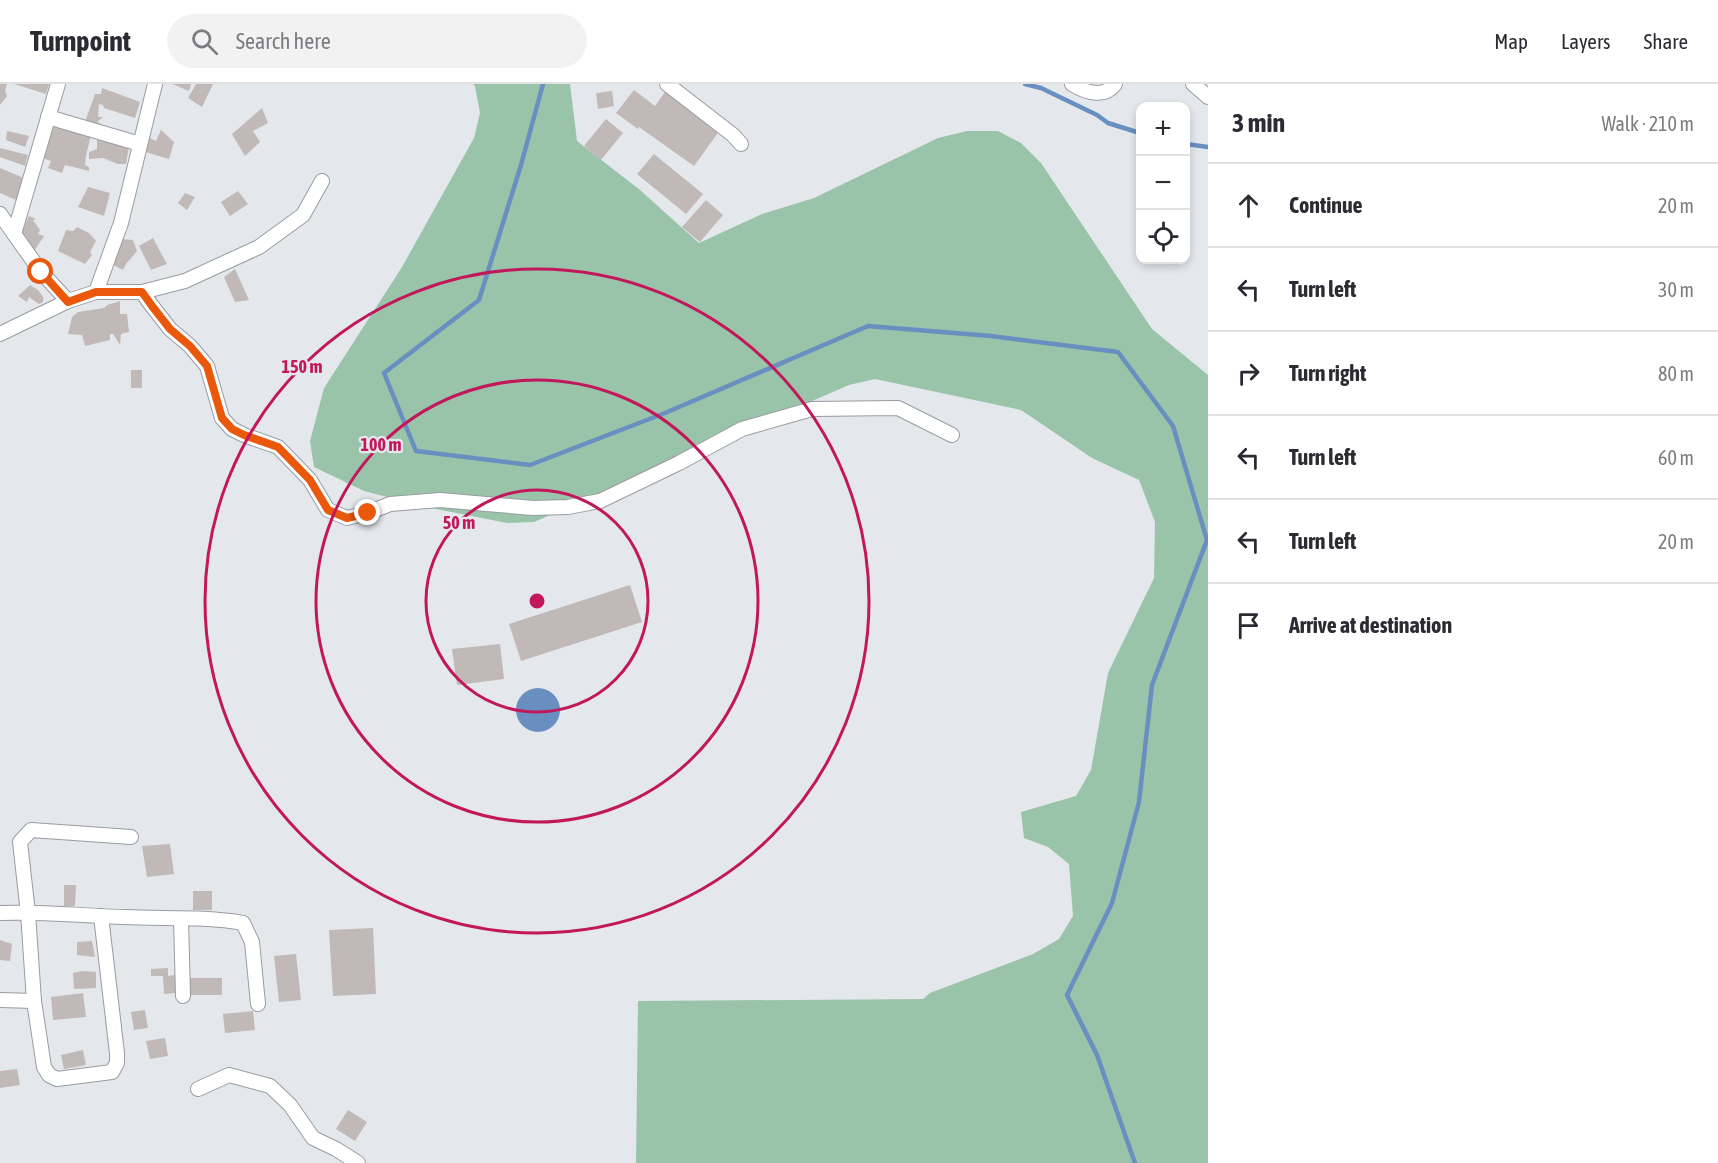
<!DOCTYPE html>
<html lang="en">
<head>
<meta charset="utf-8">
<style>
	body { margin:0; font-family:"Asap Condensed",sans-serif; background:#f2f2f3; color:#2b2b33 }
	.controls { position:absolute; right:18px; top:18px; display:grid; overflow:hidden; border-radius:12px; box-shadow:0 3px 9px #0003 }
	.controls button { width:54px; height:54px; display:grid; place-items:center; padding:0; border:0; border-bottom:2px solid #e1e1e2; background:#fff; color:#2b2b33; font:30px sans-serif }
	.stop { position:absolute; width:18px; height:18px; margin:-14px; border:4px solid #ea580c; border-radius:50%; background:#fff }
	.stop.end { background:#ea580c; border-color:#fff; box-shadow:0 2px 6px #0008 }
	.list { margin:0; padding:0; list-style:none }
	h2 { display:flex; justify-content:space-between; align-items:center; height:78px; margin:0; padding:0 24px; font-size:26px }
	h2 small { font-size:20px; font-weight:400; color:#7c7c81 }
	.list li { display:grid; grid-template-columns:39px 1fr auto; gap:18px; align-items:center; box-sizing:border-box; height:84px; padding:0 24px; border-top:2px solid #e1e1e2 }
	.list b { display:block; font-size:22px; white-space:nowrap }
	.list em { font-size:20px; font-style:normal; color:#7c7c81 }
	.icon { flex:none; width:33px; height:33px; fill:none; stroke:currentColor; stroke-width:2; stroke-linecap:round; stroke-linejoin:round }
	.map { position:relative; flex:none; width:1208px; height:1079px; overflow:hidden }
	header { display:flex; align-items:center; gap:36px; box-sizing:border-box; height:84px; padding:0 30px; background:#fff; border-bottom:2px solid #e1e1e2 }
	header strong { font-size:28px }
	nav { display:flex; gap:33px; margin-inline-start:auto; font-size:21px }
	.search { width:420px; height:54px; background:#f2f2f3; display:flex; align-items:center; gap:15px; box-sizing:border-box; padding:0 21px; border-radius:33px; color:#7c7c81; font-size:22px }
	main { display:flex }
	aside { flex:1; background:#fff }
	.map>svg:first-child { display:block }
</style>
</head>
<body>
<header>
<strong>Turnpoint</strong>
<div class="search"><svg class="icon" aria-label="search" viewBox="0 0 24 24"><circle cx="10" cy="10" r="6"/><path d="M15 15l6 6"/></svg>Search here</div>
<nav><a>Map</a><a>Layers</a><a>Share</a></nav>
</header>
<main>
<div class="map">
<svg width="1208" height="1079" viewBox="0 0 1208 1079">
	<rect width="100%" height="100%" fill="#e4e8ed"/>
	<path fill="#9ac4aa" d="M473 0H570L577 57 640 106 699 159 762 130 814 114 938 54 967 47H998L1021 59 1041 79 1152 245 1208 291V1079H636L638 917 923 915 930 909 1033 870 1059 855 1073 832 1069 780 1048 763 1024 754 1021 728 1076 712 1091 686 1108 589 1154 494 1155 438 1139 396 1092 374 1021 326 875 295 849 301 534 438 507 439 421 422 364 407 314 383 310 357 324 304 402 183 474 54 480 29 475 2Z"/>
	<circle fill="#698fc0" cx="538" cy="626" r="22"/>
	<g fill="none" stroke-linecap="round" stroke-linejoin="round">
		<g stroke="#698fc0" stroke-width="4.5">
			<path d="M543 0 521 81 479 216 384 289 416 367 530 381 665 329 868 242 991 252 1118 268 1173 342 1207 456 1152 601 1139 718 1112 819 1067 911 1097 971 1135 1079"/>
			<path d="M1025 0 1041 4 1068 17 1097 31 1108 39 1140 49"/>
			<path d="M1186 60 1208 63"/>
		</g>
	</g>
	<g fill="#c0b9b7">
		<path d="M0 0H7L5 7 7 12 0 21Z"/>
		<path d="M14 0H49L46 10Z"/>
		<path d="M172 0H191L189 7Z"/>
		<path d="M196 0H213L202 23 188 14Z"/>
		<path d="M102 4 140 18 135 34 104 24 103 21 99 20 98 33H103L97 38 100 39 97 43 85 38 95 10H101Z"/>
		<path d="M634 6 655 22 665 8 720 46 694 82 639 43 638 45 616 29Z"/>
		<path d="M612 7 614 22 598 25 596 9Z"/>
		<path d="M262 24 268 39 253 47 260 58 245 72 232 50Z"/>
		<path d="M606 35 623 49 601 76 584 62Z"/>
		<path d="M52 40 91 51 86 72 85 81 89 83V87L65 81 62 89 48 84 51 77 42 74Z"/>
		<path d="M161 46 174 58 169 75 142 67 146 52 156 57Z"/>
		<path d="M7 47 29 52 25 63 6 56Z"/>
		<path d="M102 53 105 58 112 54 129 62 126 80H118L103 74 89 75V68L97 65V55Z"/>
		<path d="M0 64 28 71 25 82 0 73Z"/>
		<path d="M654 70 703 110 686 130 637 90Z"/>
		<path d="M0 84 24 94 16 116 0 109Z"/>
		<path d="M88 103 110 109 104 132 78 123Z"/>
		<path d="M238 107 248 120 230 132 221 118Z"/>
		<path d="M185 109 195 113 187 126 178 119Z"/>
		<path d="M706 116 723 131 700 158 682 143Z"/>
		<path d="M29 132 36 135 33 136 40 146 38 150 44 152 34 167 19 154Z"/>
		<path d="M77 143 89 149 96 157 90 168 92 171 85 180 58 167 66 146 73 147Z"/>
		<path d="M153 154 167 180 151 186 139 162Z"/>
		<path d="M120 155 133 156 137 167 126 180 123 186 110 179Z"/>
		<path d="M235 185 249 216 235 218 224 193Z"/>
		<path d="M30 201 38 206 43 213V218L39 220 29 213 27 218 18 212Z"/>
		<path d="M120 217V230H127L129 248 121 250 120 261 113 250H110V256L85 262 82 251 68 250 72 233 78 228 104 224 107 221Z"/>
		<rect x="131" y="286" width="11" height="18"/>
		<path d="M630 501 642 538 521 577 509 540Z"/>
		<path d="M500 560 504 595 457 601 452 565Z"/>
		<path d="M170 760 174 790 147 793 142 762Z"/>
		<path d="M64 801H76L75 822H64Z"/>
		<rect x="193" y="807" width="19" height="19"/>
		<path d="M373 844 376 910 333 912 329 846Z"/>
		<path d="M0 856 12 860 10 877 0 876Z"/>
		<path d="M92 857 95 873 77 871V858Z"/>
		<path d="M296 870 301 916 279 918 274 872Z"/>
		<path d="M168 884V892L176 891V909L164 910 163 892H151V885Z"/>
		<path d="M82 887 96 888V904L74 905 73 889Z"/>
		<rect x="189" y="894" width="33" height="17"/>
		<path d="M83 909 86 933 53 936 51 913Z"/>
		<path d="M145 926 148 944 134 946 131 928Z"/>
		<path d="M253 927 255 946 225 949 223 930Z"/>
		<path d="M165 954 168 972 150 975 146 957Z"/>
		<path d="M83 966 86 981 64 985 61 971Z"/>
		<path d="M17 985 20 1001 0 1004V987Z"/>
		<path d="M348 1026 367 1038 355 1057 336 1045Z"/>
	</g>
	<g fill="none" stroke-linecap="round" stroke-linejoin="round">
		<g stroke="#989ca0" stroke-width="16">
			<g id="minor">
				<path d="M667 0 733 51 741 60"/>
				<path d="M1072 0C1085 8 1104 15 1115 0"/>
				<path d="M1193 0 1208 13"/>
				<path d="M48 33 140 60"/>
				<path d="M0 130 41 188 68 217"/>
				<path d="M14 150 58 0"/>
				<path d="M96 208 121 139 155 0"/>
				<path d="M142 208 152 222 170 245 190 262 207 282 222 334 232 345 244 351 278 363 310 396 328 426 347 434 368 429 390 420 440 416 533 424 568 423 600 417 679 379 742 345 812 325 898 324 952 351"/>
				<path d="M0 250 68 217 96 208H142L185 197 259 163 303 131 322 97"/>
				<path d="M0 829C41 827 83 832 124 833 163 835 205 832 243 839L252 858 258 920"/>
				<path d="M101 832 117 969V979L112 988 57 995 49 991 44 983 34 917 28 829 20 758 31 746 131 753"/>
				<path d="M181 835 183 912"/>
				<path d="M0 916 34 917"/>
				<path d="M198 1005 229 991 270 1002 290 1021 313 1054 336 1065 358 1079"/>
			</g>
		</g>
		<use href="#minor" stroke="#fff" stroke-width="14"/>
	</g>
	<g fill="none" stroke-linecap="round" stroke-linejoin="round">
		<path stroke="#ea580c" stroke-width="8" d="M41 188 68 218 96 208H142L152 222 170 245 190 262 207 282 222 334 232 345 244 351 278 363 310 396 328 426 347 434 368 429"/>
	</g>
	<g fill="none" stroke="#c2185b" stroke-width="3">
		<circle cx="537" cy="517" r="111"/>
		<circle cx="537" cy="517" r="221"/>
		<circle cx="537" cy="517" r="332"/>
	</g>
	<circle cx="537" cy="517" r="9" fill="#c2185b" stroke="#e4e8ed" stroke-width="3"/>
	<g font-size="18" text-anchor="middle" font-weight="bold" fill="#c2185b" stroke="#e4e8ed" stroke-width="4.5" stroke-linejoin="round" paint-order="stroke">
		<text x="302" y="289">150 m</text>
		<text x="381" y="367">100 m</text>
		<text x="459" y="445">50 m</text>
	</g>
</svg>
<div class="controls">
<button>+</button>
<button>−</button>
<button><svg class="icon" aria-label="locate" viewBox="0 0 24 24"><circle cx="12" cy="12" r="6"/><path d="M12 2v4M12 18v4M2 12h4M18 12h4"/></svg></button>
</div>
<div class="stop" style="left:41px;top:188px"></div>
<div class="stop end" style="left:368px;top:429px"></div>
</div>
<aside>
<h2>3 min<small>Walk · 210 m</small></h2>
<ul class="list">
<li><svg class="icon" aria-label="ahead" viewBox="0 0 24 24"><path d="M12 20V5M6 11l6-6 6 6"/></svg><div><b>Continue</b></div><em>20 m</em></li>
<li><svg class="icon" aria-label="left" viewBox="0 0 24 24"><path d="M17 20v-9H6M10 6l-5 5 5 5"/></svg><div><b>Turn left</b></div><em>30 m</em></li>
<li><svg class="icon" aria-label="right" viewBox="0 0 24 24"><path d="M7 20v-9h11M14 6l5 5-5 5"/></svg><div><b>Turn right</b></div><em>80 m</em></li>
<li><svg class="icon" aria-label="left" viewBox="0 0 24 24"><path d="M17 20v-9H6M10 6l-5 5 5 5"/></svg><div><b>Turn left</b></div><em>60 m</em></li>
<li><svg class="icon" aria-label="left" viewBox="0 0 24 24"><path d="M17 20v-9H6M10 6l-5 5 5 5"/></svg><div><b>Turn left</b></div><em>20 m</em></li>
<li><svg class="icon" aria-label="arrive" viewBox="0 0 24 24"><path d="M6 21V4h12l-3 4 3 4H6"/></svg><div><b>Arrive at destination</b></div></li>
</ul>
</aside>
</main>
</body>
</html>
